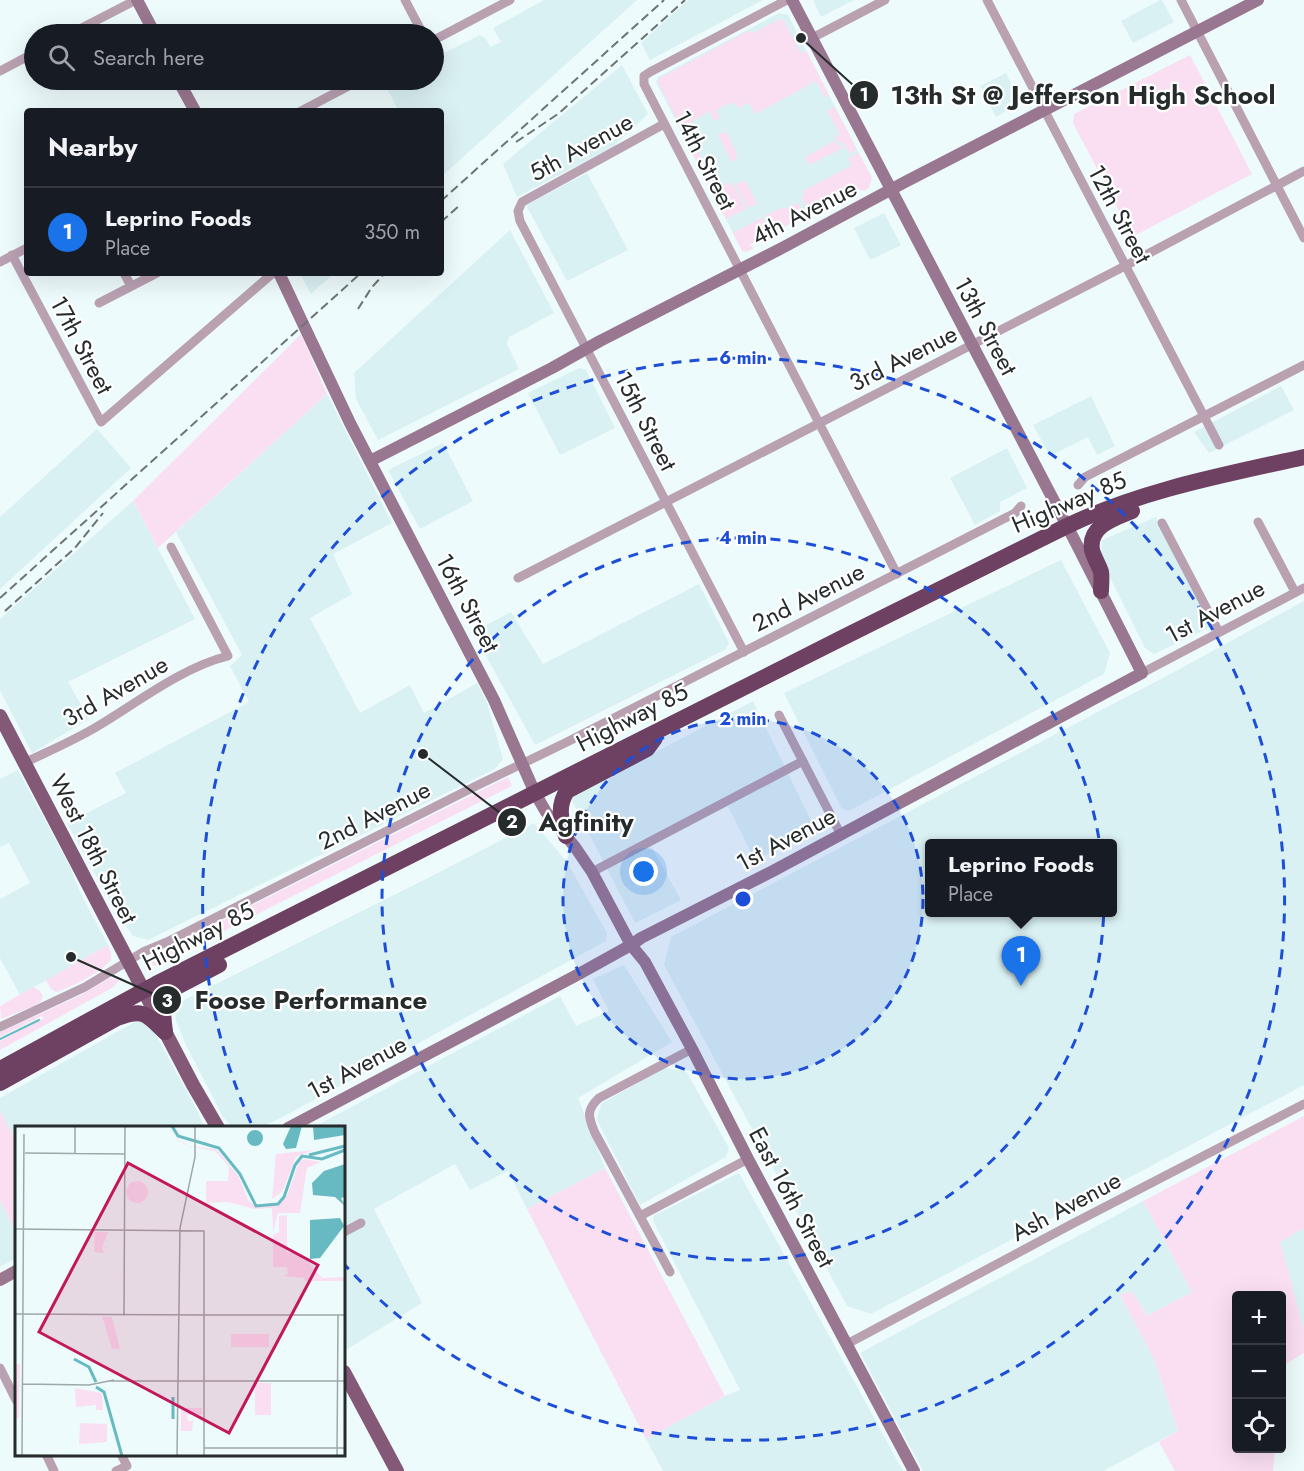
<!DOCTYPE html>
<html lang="en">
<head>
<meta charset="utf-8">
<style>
	body { margin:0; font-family:Jost,sans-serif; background:#20242c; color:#f1f3f6 }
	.controls { position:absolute; right:18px; bottom:18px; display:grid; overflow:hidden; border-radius:6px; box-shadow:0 6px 24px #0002 }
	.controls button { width:54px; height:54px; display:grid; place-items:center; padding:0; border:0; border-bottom:2px solid #363941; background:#171b24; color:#f1f3f6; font:30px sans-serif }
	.you { position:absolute; left:644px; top:872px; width:21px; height:21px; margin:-15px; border:4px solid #fff; border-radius:50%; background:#1a73e8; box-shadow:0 0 0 9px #1a73e833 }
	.badge { display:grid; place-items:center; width:39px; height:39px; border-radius:50%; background:#1a73e8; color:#fff; font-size:20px; font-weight:700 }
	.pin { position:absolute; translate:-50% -50px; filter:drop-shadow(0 2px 3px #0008) }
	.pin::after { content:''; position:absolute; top:32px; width:21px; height:18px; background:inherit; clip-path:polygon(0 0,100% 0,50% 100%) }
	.popup { position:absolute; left:925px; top:839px; width:192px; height:78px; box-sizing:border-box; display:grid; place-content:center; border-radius:6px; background:#171b24; filter:drop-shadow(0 2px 4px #0005); font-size:20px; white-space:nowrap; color:#9ea1a6 }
	.popup b { font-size:22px; color:#f1f3f6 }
	.popup::after { content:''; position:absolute; left:50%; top:100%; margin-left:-12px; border:12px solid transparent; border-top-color:#171b24 }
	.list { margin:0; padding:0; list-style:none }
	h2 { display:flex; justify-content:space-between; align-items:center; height:78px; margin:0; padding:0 24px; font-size:26px }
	h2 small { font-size:20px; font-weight:400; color:#9ea1a6 }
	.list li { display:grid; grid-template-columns:39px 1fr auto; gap:18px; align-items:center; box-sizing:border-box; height:90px; padding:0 24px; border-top:2px solid #363941 }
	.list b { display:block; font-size:22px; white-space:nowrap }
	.list p { margin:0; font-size:20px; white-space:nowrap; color:#9ea1a6 }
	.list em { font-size:20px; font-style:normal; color:#9ea1a6 }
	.icon { flex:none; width:33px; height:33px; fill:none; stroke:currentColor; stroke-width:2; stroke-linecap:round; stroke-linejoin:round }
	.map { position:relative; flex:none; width:1304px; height:1471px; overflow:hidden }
	.search { position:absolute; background:#171b24; box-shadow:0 6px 24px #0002; left:24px; top:24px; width:420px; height:66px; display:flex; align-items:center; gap:15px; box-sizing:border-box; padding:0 21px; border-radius:33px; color:#9ea1a6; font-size:22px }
	.panel { position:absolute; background:#171b24; box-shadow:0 6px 24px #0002; left:24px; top:108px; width:420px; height:168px; border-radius:6px }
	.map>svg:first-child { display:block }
</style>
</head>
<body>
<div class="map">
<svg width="1304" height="1471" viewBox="0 0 1304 1471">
	<rect width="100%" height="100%" fill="#eefbfc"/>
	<g fill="#daf1f3" fill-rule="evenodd">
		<path d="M544 0H637L441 177V111H399L385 85 396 80H434V58L480 35 486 39 490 47 501 42 493 28Z"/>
		<path d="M688 0H763L650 60 641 43Z"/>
		<path d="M813 0H854L821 17Z"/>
		<path d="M1160 0H1162L1174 22 1133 43 1121 21Z"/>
		<path d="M779 13 788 15 871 177V182L741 249 656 82 658 77Z"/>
		<path d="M622 65 648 114 613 147 517 197 503 164Z"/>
		<path d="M1006 73 1021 103 996 117 980 86Z"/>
		<path d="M587 173 628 250 567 281 526 205Z"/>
		<path d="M884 213 901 245 870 260 854 228Z"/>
		<path d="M510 230 554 313 509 337 507 344 519 369 378 440 356 399 354 373Z"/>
		<path d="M300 273H334L311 294Z"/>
		<path d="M579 368 586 370 615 428 560 455 528 393Z"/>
		<path d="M1281 386 1294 410 1209 453 1194 432Z"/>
		<path d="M327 394 392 523 333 554 352 594 310 618 360 713 410 685 424 713 477 683 487 703 503 759 495 769 148 940 133 936 117 914 67 823 126 793 115 773 249 702 230 666 242 655 176 532Z"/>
		<path d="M1091 396 1115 446 1097 455 1088 437 1050 456 1033 425Z"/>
		<path d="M97 429 131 468 0 589V517Z"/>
		<path d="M443 443 473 501 420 529 388 470Z"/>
		<path d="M1007 448 1027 488 1000 502V511L975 525 950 478Z"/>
		<path d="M133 501 195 619 68 682 89 719 32 753 0 690V619Z"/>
		<path d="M1156 517 1213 626 1154 654 1145 648 1101 559 1102 540Z"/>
		<path d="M1061 560 1110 653 1104 674 849 811 842 809 784 693Z"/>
		<path d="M699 584 729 643 726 649 535 745 473 632 511 612 543 664Z"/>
		<path d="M1304 601V1085L871 1314 847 1306 664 965 671 937 1126 697 1163 678ZM930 844H1112V912H930Z"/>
		<path d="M753 701 815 829 755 860 728 806 651 846 681 900 635 923 570 797Z"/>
		<path d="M18 770 68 863 80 892 108 945 20 995 0 958V899L30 883 9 843 0 847V779Z"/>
		<path d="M534 823 567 862 607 933 606 941 281 1118 261 1127H232L223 1117 186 1045 176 1021 174 1005 428 878Z"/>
		<path d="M624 965 672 1042 578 1098 605 1168 527 1209 508 1171 470 1190 455 1164 374 1209 422 1303 344 1351V1128H312L560 996 576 1026 609 1011 593 979Z"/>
		<path d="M140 1019 150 1024 198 1112 204 1127 16 1128V1142L0 1111V1098Z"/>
		<path d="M664 1068 686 1071 729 1148 726 1157 640 1205 597 1120 601 1104Z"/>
		<path d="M739 1173 831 1339 903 1471H663L646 1439 725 1396 740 1390 654 1223 653 1216Z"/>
		<path d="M0 1201 16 1232V1258L0 1267Z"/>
		<path d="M1143 1201 1192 1292 1147 1316 1132 1291 1120 1295 1154 1359 1178 1431 1103 1471H923L860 1353Z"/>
		<path d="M1304 1228V1330L1279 1242Z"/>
	</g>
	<g fill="#fadff2">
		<path d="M780 19 784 21 801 53 806 50 829 95 825 98 816 81 755 114 749 103 738 108 732 102 716 110 720 119 714 120 709 111 685 126 688 132 693 129 697 136 688 142 658 82V79L748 31 753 33Z"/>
		<path d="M1190 55 1252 174 1138 234H1131L1073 123 1074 114Z"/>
		<path d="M835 107 857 149 849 154 844 144 834 139 840 134 827 111Z"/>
		<path d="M726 131 737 154 735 155 737 159 732 162 718 135Z"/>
		<path d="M834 141 843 148 809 165 805 157Z"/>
		<path d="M697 149 711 176 714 175 716 176V178L708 183 691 152Z"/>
		<path d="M859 153 872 178 869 188 864 191 858 189 809 213 801 197 805 195 803 191 851 166 848 158Z"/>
		<path d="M743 181 746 182 757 203 748 208 735 185Z"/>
		<path d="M732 182 746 209 726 219 712 193 713 191Z"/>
		<path d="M798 203 804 216 772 233 765 220 766 215 781 208 784 209Z"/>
		<path d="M763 217V220L770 234 750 245 754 248 746 252 742 251 733 233Z"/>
		<path d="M301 334 327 394 158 548 133 501Z"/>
		<path d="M508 777 512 786 154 966 151 963 150 959 157 953Z"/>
		<path d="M108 945C110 949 112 954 111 959 107 970 67 989 56 992L50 988 46 980Z"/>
		<path d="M110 978 118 979V982L112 988 0 1050V1041L44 1018 42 1016 0 1037V1032L79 996Z"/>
		<path d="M33 987 40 991 43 996 41 1001 34 1006 1 1019 0 1006Z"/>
		<path d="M0 1111 16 1141V1232L0 1201Z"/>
		<path d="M1304 1116V1228L1280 1242 1304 1330V1353L1286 1364 1282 1387V1296H1236V1448L1275 1449 1273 1471H1175L1159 1442 1178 1431 1154 1359 1120 1295 1132 1291 1147 1316 1192 1292 1143 1201Z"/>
		<path d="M605 1168 725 1396 646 1439 527 1209Z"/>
	</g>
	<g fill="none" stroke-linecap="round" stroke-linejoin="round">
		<path stroke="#67bac1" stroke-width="2" d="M0 1039 39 1020"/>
		<g stroke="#b9a1b2" stroke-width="9">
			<path d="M405 0 423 34"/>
			<path d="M787 0 650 72 644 76V84L897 574"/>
			<path d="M987 0 1219 445"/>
			<path d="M1181 0 1304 238"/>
			<path d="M70 34 136 0"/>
			<path d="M812 38 885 0"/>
			<path d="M434 40 510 0"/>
			<path d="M0 71 34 53"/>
			<path d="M301 111 360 80"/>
			<path d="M664 124 522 202 518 211 520 221 744 652"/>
			<path d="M12 255 101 422 273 273"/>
			<path d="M0 262 27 248"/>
			<path d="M124 273 131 286"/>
			<path d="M99 303 157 273"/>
			<path d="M1078 485 1085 477 1304 365"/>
			<path d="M1258 522 1295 592"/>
			<path d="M1162 523 1219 632"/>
			<path d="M518 578 1125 266 1304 171"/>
			<path d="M1142 673 1304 588"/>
			<path d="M779 715 841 835"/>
			<path d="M24 763C49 751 75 740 98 726 138 702 183 667 228 656L171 547"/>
			<path d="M592 872 803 761"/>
			<path d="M0 1027 85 987 143 952 167 942 476 786 567 742 1015 513 1021 506"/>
			<path d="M640 1216 748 1159"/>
			<path d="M344 1232 361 1223"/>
			<path d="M670 1272 595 1133C588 1117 586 1110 599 1098L692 1049"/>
			<path d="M847 1344 1072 1224 1304 1104"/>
			<path d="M0 1368 16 1400"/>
			<path d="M46 1454 54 1471"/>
			<path d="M116 1471 127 1466 121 1454"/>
		</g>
		<g stroke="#9a7790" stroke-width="12">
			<path d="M137 0 155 34"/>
			<path d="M178 80 195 111"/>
			<path d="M279 273 350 423 494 700 535 793 546 812 575 847 592 872 631 945 645 962 692 1049 748 1159 914 1471"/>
			<path d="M370 461 552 368 600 341 782 248 905 182 1258 0"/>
			<path d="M288 1128 577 975 631 945 641 938 771 872 1142 673 1077 545 792 0"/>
			<path d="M0 1280 16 1271"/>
		</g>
		<g stroke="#835977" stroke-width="14">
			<path d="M0 716 193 1085 218 1128"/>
			<path d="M344 1372 397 1471"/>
		</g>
		<g stroke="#6e4062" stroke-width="16">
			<path d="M1101 591C1101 585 1102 578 1101 572 1099 565 1094 558 1092 550 1088 526 1115 518 1132 511"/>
			<path d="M566 836C561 820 557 806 567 791L647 749 655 738"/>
			<path d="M165 1032C163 1015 160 1001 173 989L219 965"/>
			<path d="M0 1069 156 984 844 637 1067 526C1142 490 1223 475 1304 457"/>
			<path d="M0 1083 117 1018C144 1008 146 1014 165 1032"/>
		</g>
		<g stroke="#6c7474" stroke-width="2" stroke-dasharray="9 4.5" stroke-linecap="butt">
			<path d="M516 142 558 114 685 0"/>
			<path d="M441 201 664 0"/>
			<path d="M441 222 460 205"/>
			<path d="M358 309 372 287 385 273"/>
			<path d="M0 598 361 273"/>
			<path d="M5 611 75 548 103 513"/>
		</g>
	</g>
	<circle cx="743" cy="899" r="180" fill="#1d4ed8" fill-opacity=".12"/>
	<g fill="none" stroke="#1d4ed8" stroke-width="3" stroke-dasharray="10 8">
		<circle cx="743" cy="899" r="180"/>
		<circle cx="743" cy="899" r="361"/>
		<path d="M251 1123A541 541 0 1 1 344 1264"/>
	</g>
	<g text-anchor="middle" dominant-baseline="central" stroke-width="4.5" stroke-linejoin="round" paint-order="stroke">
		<g font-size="24" fill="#262b2b" stroke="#fff">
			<text transform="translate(581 147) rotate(-29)">5th Avenue</text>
			<text transform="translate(705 160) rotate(63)">14th Street</text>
			<text transform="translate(804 212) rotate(-27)">4th Avenue</text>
			<text transform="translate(1120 214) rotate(62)">12th Street</text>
			<text transform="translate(986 326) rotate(62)">13th Street</text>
			<text transform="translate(82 345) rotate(62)">17th Street</text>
			<text transform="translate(903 358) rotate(-27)">3rd Avenue</text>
			<text transform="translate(646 421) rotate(63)">15th Street</text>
			<text transform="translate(1069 502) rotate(-23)">Highway 85</text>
			<text transform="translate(808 597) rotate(-27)">2nd Avenue</text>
			<text transform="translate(468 603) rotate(62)">16th Street</text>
			<text transform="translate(1215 611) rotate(-28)">1st Avenue</text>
			<text transform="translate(115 691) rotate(-30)">3rd Avenue</text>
			<text transform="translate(632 717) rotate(-27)">Highway 85</text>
			<text transform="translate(374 815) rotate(-27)">2nd Avenue</text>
			<text transform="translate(786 839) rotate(-28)">1st Avenue</text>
			<text transform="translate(94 849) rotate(63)">West 18th Street</text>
			<text transform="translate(198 936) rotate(-27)">Highway 85</text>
			<text transform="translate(357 1067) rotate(-28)">1st Avenue</text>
			<text transform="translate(792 1197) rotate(62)">East 16th Street</text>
			<text transform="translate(1066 1206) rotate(-28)">Ash Avenue</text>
		</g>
	</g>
	<g transform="translate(15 1126)">
		<rect width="330" height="330" fill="#eefbfc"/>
		<path d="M154 0 162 13 174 20 200 23 204 26 224 51 233 74 241 81 265 77 273 67 284 36 289 33 306 36 292 42 285 87H263L258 107 257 82 240 83 213 76 191 77V55H213L214 41 200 25 173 20 162 14ZM299 24 281 31 267 66 257 73 261 28ZM111 66a11 11 0 1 1 22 0a11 11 0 1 1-22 0ZM272 89V126L288 129 307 152 330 151V155H290L289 152 268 150 273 148 272 141H258V109L264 106V90ZM80 106H93L87 121 95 122H87L89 127 79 126ZM87 190 97 191 105 223H97ZM216 208H254V221H216ZM0 238H5L4 292H0ZM240 257H256V289H240ZM60 262 87 267 88 284H81V279L61 281ZM166 282H187V289H172L173 295H178L177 305H166ZM65 297 92 298V316L64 318Z" fill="#fadff2"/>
		<path d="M276 0H287L281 22 271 23 268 18ZM298 0H330V9L299 14ZM232 12a8 8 0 1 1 16 0a8 8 0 1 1-16 0ZM330 38V71L326 72 330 80 320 71 298 69 297 57 309 45ZM325 92 329 100 305 132 295 133V94Z" fill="#67bac1"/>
		<path fill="none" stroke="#67bac1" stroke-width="3" d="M157 0 163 10 204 22 225 48 241 80 263 78 269 71 280 39 287 30 307 33 330 24M294 29 330 20M59 233 74 241 81 256M81 261 89 266 107 330M158 293V271"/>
		<path fill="none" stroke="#9ea8a8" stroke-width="1.5" d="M10 27 110 28M60 28V0M0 103 189 105V189H330M0 188 189 189V330M109 190 110 0M95 255H330M8 258 74 259 99 254M189 322H330M0 329 72 330M7 330 9 8M162 330 165 102 180 31V0M322 330 323 189"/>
		<path fill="#c2185b" fill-opacity="0.15" stroke="#c2185b" stroke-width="3" d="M113 37 303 139 214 307 24 206Z"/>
		<rect width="330" height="330" fill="none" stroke="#262b2b" stroke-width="3"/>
	</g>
	<circle cx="743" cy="899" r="9" fill="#1d4ed8" stroke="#fff" stroke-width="3"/>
	<g font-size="18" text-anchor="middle" font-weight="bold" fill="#1d4ed8" stroke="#fff" stroke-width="4.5" stroke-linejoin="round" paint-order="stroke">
		<text x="743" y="364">6 min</text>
		<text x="743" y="544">4 min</text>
		<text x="743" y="725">2 min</text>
	</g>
	<path fill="none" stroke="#262b2b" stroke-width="2" d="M801 38L864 95M423 754L512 822M71 957L167 1000"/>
	<g fill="#262b2b" stroke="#fff" stroke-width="2">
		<circle cx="801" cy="38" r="6"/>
		<circle cx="423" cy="754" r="6"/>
		<circle cx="71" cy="957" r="6"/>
		<circle cx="864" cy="95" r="15"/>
		<circle cx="512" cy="822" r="15"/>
		<circle cx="167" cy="1000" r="15"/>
	</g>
	<g font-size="18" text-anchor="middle" font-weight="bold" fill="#fff">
		<text x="864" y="101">1</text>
		<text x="512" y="828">2</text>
		<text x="167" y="1007">3</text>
	</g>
	<g font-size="26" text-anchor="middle" font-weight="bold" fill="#262b2b" stroke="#fff" stroke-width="4.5" stroke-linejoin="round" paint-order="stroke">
		<text x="1083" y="104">13th St @ Jefferson High School</text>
		<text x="586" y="831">Agfinity</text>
		<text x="311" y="1009">Foose Performance</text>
	</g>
</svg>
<div class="controls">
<button>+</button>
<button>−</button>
<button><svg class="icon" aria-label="locate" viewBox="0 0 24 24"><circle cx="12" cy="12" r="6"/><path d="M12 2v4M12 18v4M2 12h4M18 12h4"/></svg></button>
</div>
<div class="you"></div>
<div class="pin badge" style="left:1021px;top:986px">1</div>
<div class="popup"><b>Leprino Foods</b>Place</div>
<div class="search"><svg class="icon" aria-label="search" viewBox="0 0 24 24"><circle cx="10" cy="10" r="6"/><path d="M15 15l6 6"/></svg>Search here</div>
<section class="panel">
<h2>Nearby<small></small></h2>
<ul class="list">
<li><span class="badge">1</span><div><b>Leprino Foods</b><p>Place</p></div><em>350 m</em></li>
</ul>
</section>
</div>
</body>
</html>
